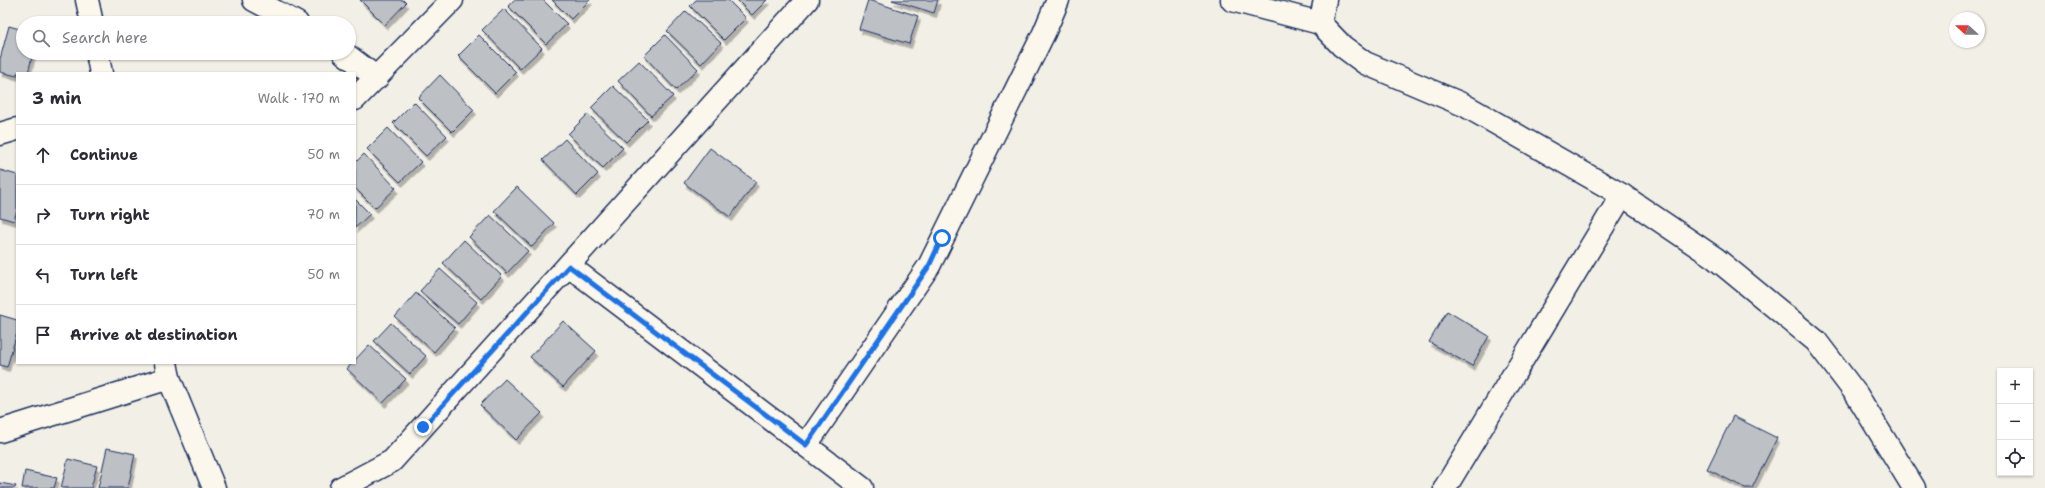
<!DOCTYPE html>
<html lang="en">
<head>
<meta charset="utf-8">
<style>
	body { margin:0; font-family:"Shantell Sans",sans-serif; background:#f2f2f3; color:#2b2b33 }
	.controls { position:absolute; right:12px; bottom:12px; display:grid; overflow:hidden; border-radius:0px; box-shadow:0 1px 3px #0004 }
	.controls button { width:36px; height:36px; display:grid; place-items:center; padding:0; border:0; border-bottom:1px solid #e1e1e2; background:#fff; color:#2b2b33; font:20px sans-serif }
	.compass { position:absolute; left:1949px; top:12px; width:36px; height:36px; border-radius:50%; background:#fff; box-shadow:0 1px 3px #0004; rotate:291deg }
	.stop { position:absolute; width:12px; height:12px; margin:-9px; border:3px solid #1a73e8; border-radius:50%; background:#fff }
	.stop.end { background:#1a73e8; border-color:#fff; box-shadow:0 1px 4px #0008 }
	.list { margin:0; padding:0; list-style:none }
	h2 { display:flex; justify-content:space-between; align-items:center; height:52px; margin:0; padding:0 16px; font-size:17px }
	h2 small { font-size:13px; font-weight:400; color:#7c7c81 }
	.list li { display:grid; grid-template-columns:26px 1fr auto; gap:12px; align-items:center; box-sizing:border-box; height:60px; padding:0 16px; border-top:1px solid #e1e1e2 }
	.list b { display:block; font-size:15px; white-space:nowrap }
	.list em { font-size:13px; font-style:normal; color:#7c7c81 }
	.icon { flex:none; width:22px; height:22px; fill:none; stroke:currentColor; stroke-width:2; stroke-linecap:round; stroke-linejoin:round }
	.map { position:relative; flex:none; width:2045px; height:488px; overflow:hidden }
	.search { position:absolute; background:#fff; box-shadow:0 1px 3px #0004; left:16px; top:16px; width:340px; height:44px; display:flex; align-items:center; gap:10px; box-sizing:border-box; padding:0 14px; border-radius:22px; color:#7c7c81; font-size:15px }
	.panel { position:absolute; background:#fff; box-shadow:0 1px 3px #0004; left:16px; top:72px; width:340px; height:292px; border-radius:0px }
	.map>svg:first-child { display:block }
</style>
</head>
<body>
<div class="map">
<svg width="2045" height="488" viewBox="0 0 2045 488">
	<defs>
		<filter id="shadow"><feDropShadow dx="2.5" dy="4.5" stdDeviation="0" flood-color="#0004"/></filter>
	</defs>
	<rect width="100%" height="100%" fill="#f2efe6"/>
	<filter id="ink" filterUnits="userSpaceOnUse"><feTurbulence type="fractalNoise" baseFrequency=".025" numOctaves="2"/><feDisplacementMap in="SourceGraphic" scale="8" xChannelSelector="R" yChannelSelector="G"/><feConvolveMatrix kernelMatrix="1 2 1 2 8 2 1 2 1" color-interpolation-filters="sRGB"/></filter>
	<g filter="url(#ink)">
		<g fill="#bdc0c4" stroke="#1b2f5e" filter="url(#shadow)">
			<path d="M360 0H403L406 3 385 25Z"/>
			<path d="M514 0H543L567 24 546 44 508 6Z"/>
			<path d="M552 0H590L571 19Z"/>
			<path d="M696 0H728L746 18 724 40 690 6Z"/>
			<path d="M737 0H767L752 15Z"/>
			<path d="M868 0 918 16 909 44 859 29Z"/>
			<path d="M892 0H938L934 13Z"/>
			<path d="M504 9 542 48 520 69 482 30Z"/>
			<path d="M686 11 721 43 701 64 667 31Z"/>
			<path d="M9 26 23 30V53H33L28 73H17V76L0 72V59Z"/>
			<path d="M479 35 516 72 495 93 458 56Z"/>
			<path d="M665 35 698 69 676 90 644 56Z"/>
			<path d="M639 61 673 96 651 116 618 81Z"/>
			<path d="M440 75 474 110 452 132 418 98Z"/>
			<path d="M613 86 648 120 626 142 591 108Z"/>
			<path d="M414 102 447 136 426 156 393 123Z"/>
			<path d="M588 114 623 148 603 168 568 134Z"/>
			<path d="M388 128 421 162 400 182 367 149Z"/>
			<path d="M565 139 598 174 577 195 543 160Z"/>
			<path d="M710 148 756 182 730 217 684 183Z"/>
			<path d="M364 154 396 188 375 208 355 188V163Z"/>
			<path d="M0 170 17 175V210L14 221 0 217Z"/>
			<path d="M517 187 554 223 532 247 494 211Z"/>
			<path d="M355 199 370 214 355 228Z"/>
			<path d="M490 215 528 251 507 273 469 237Z"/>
			<path d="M464 240 502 276 481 299 443 263Z"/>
			<path d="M440 269 477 302 458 324 420 291Z"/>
			<path d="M416 293 455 328 434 352 395 317Z"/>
			<path d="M1447 311 1489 336 1472 366 1429 342Z"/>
			<path d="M0 315 17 320V333L7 367 0 365Z"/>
			<path d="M563 321 596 351 563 387 530 357Z"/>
			<path d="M391 323 426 356 410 374 374 341Z"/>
			<path d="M369 345 406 379 383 403 347 369 352 363H355V360Z"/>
			<path d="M505 379 542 413 516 440 480 405Z"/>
			<path d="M1733 416 1777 438 1752 488H1745L1707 469Z"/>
			<path d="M107 448 135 454 128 488H98Z"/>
			<path d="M68 459 97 466 91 488H61Z"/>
			<path d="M25 471 57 478 54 488H22Z"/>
			<path d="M0 483 16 486 15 488H0Z"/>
		</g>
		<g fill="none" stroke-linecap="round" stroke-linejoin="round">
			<g stroke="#1b2f5e" stroke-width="25">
				<g id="minor">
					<path d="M254 0 297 23"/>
					<path d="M1232 0 1320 23 1325 0"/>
					<path d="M1320 23 1342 46 1365 63 1464 105 1622 195 1715 258 1816 341 1857 395 1914 488"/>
					<path d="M344 53 377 78"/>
					<path d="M355 99 452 0"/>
					<path d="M0 134 17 129"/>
					<path d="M569 266 862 488"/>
					<path d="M0 431 169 378"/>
					<path d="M806 445 929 266 1044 33 1058 0"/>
					<path d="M341 488 392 461 807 0"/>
					<path d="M1445 488 1622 195"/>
				</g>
			</g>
			<g stroke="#1b2f5e" stroke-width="25">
				<g id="tertiary">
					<path d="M87 0 92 23"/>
					<path d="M97 53 101 73"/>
					<path d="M166 363 169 378 214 488"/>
				</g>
			</g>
			<use href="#minor" stroke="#fbf7ec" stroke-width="22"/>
			<use href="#tertiary" stroke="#fbf7ec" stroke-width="22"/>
		</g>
	</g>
	<g fill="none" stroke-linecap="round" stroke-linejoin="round" filter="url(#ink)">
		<path stroke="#1a73e8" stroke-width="5" d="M423 427 569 266 806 445 929 266 942 238"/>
	</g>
</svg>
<div class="controls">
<button>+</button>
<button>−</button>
<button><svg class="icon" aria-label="locate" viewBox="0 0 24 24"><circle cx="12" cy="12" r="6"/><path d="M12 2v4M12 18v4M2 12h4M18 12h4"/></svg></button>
</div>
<svg class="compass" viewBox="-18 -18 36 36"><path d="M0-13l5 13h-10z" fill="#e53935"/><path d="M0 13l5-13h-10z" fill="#7c7c81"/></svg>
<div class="stop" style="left:942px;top:238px"></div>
<div class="stop end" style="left:423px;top:427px"></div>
<div class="search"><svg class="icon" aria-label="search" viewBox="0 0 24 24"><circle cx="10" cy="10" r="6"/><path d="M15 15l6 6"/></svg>Search here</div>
<section class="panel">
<h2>3 min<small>Walk · 170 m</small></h2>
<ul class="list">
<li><svg class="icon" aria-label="ahead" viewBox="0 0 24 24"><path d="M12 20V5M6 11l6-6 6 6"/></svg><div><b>Continue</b></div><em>50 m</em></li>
<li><svg class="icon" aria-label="right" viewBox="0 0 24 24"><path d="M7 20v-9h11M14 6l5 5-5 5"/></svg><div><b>Turn right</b></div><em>70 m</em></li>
<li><svg class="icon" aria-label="left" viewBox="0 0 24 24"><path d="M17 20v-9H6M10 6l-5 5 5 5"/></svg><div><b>Turn left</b></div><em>50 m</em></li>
<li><svg class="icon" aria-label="arrive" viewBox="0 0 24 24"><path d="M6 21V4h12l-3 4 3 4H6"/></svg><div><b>Arrive at destination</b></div></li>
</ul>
</section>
</div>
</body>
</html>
